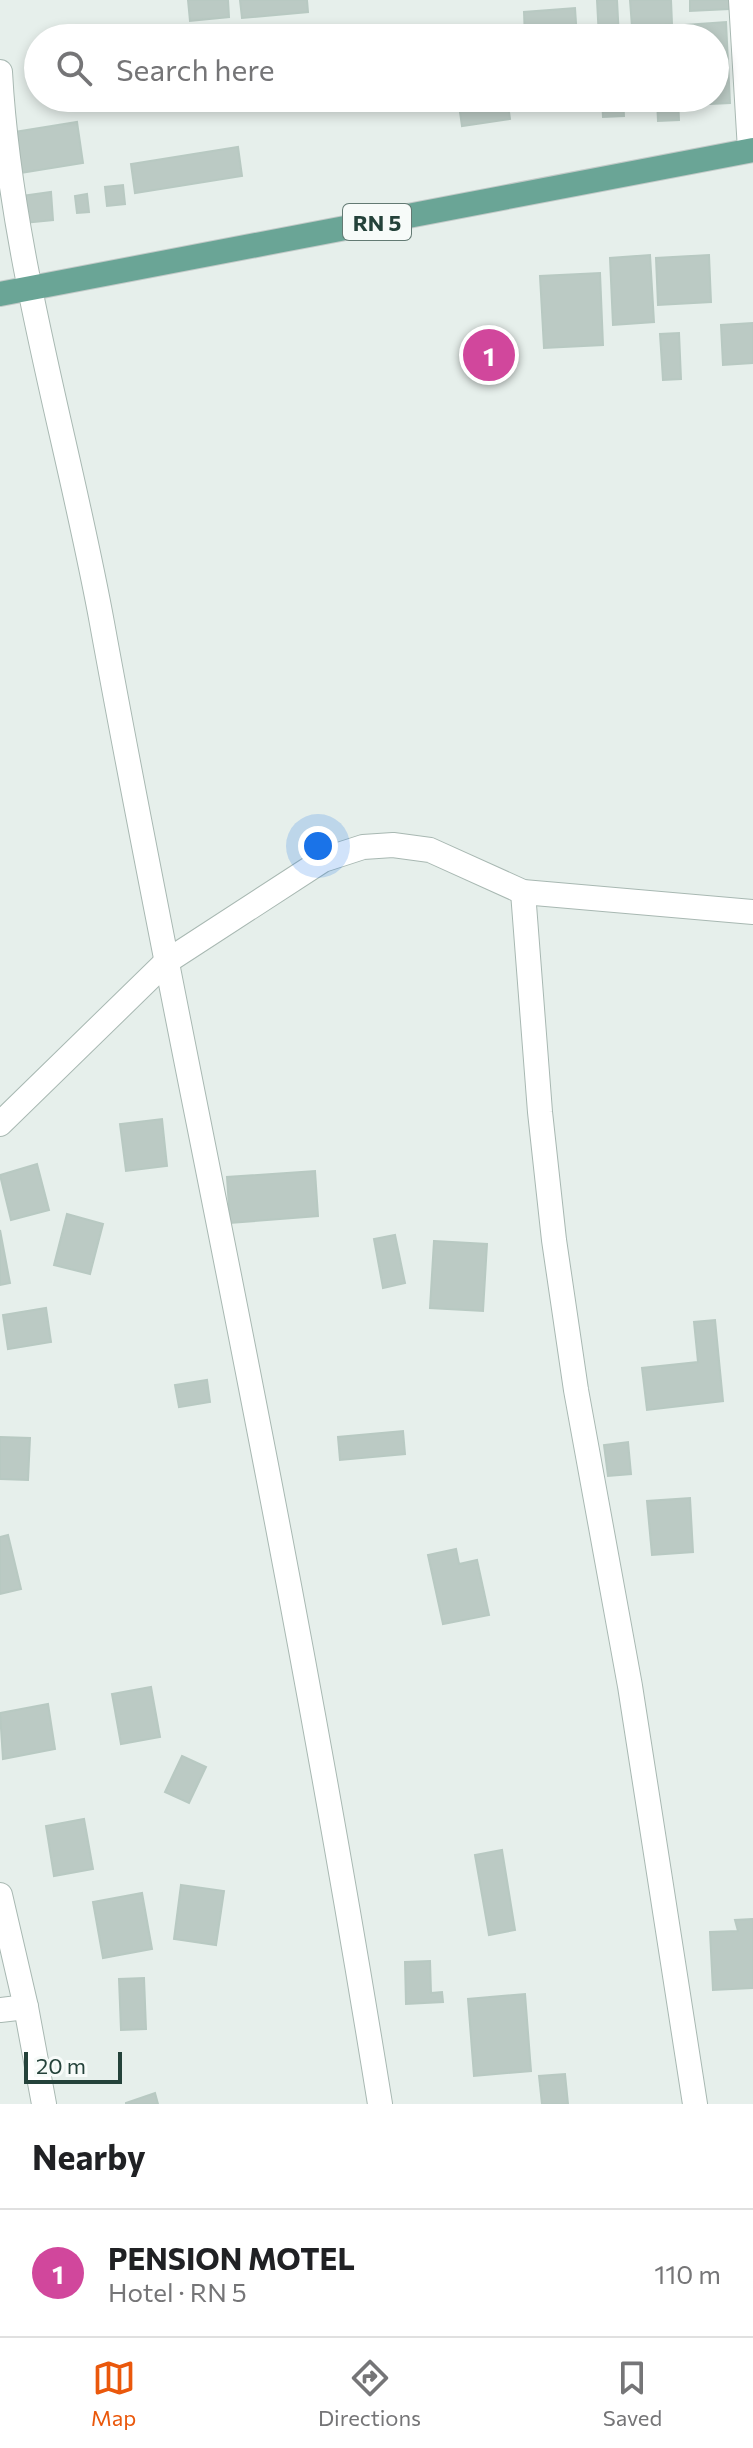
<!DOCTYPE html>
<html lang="en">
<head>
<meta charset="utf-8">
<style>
	body { margin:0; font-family:Commissioner,sans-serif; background:#f6f6f6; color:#202124 }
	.scale { position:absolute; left:24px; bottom:20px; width:98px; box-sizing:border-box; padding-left:8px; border:4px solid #24423a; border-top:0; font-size:22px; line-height:28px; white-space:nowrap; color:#24423a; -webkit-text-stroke:6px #f7fbf9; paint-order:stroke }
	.you { position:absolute; left:318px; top:846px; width:28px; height:28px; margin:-20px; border:6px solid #fff; border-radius:50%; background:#1a73e8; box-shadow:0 0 0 12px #1a73e833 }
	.badge { display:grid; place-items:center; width:52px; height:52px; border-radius:50%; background:#ea580c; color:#fff; font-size:26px; font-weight:700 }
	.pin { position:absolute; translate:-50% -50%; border:4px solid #fff; box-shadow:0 2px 8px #0006 }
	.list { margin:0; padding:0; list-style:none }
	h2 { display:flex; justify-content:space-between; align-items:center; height:104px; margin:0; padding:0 32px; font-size:34px }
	h2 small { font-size:26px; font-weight:400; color:#757577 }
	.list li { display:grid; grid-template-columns:52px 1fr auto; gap:24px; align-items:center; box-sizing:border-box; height:128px; padding:0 32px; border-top:2px solid #e0e0e0 }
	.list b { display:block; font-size:30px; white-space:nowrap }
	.list p { margin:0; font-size:26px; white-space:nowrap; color:#757577 }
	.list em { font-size:26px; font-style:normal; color:#757577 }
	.icon { flex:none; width:44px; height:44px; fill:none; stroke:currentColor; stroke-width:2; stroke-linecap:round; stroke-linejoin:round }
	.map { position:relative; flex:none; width:753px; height:2104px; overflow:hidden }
	.search { position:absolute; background:#fff; box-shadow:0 4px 12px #0003; left:24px; right:24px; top:24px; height:88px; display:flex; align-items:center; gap:20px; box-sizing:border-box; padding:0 28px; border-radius:44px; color:#757577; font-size:30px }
	.sheet { height:232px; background:#fff }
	nav { display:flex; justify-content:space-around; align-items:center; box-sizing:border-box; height:112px; border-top:2px solid #e0e0e0; background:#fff; font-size:22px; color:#757577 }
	nav a { display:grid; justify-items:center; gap:4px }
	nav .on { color:#ea580c }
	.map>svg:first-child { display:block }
</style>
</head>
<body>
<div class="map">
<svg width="753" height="2104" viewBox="0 0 753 2104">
	<rect width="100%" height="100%" fill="#e6efeb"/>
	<g fill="#bbcac4" stroke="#b8c9c2" stroke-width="2">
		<path d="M188 0H228L229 17 190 21Z"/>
		<path d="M240 0H307L308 12 242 18Z"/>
		<path d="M597 0H617L619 38H599Z"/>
		<path d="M630 0H671L672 24 632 27Z"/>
		<path d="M690 0H729V9L690 11Z"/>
		<path d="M575 8 577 38H525L524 12Z"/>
		<path d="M726 22 730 103 689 105V98H715V38H685V25Z"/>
		<path d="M670 30V38H646V32Z"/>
		<path d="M642 33V38H626V34Z"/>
		<path d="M458 98H507L510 119 462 126Z"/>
		<path d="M602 98H623L624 116 603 117Z"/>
		<path d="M657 98H678L679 120 658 121Z"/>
		<path d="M77 122 83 163 20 173 14 132Z"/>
		<path d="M238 147 242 176 135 193 131 164Z"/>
		<path d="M123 185 125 204 107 206 105 187Z"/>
		<path d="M51 192 53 220 24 223 21 196Z"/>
		<path d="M87 194 89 212 77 213 75 196Z"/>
		<path d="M650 255 654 322 613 325 610 258Z"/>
		<path d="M709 255 711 302 658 305 656 258Z"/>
		<path d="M600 273 603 345 544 348 540 276Z"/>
		<path d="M753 323V363L723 365 721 325Z"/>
		<path d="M679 333 681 379 663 380 660 334Z"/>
		<path d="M162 1119 167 1166 126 1171 120 1124Z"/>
		<path d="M37 1164 49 1210 11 1220 0 1175Z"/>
		<path d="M315 1171 318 1216 230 1223 227 1177Z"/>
		<path d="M67 1214 103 1224 90 1274 54 1265Z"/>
		<path d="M0 1230 10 1283 0 1285Z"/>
		<path d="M395 1235 405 1283 383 1288 374 1239Z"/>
		<path d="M434 1241 487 1244 483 1311 430 1308Z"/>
		<path d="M46 1308 51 1342 8 1349 3 1315Z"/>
		<path d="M715 1320 723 1401 647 1410 642 1368 698 1362 694 1322Z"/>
		<path d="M207 1380 210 1402 179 1407 175 1385Z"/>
		<path d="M403 1431 405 1454 340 1460 338 1437Z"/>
		<path d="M0 1437 30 1438 28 1480 0 1479Z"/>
		<path d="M628 1442 631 1474 608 1476 604 1445Z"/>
		<path d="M690 1498 693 1552 652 1555 647 1501Z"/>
		<path d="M8 1535 21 1589 0 1594V1537Z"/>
		<path d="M456 1549 459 1564 477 1560 489 1615 443 1624 428 1555Z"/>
		<path d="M151 1687 160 1737 121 1744 112 1694Z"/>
		<path d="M48 1704 55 1749 3 1759 0 1713Z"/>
		<path d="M182 1756 206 1767 189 1803 165 1792Z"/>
		<path d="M84 1819 93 1869 54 1876 46 1826Z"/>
		<path d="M502 1850 515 1930 489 1935 475 1855Z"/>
		<path d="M181 1885 224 1891 216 1945 174 1939Z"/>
		<path d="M142 1893 152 1949 103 1958 93 1902Z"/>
		<path d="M753 1919V1988L713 1990 710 1932 738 1931 735 1920Z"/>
		<path d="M430 1961 431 1993 442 1992 443 2002 406 2004 405 1962Z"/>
		<path d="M144 1978 146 2029 121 2030 119 1979Z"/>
		<path d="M525 1994 531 2071 474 2076 468 1999Z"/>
		<path d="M565 2074 568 2104H542L539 2076Z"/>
		<path d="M155 2093 158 2104H126V2103Z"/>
	</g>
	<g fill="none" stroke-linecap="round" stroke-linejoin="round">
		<g stroke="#a8b8b2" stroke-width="26">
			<g id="street">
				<path d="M741 0 750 150"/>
				<path d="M0 72C10 255 69 442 102 623 149 882 203 1140 253 1398 299 1633 342 1868 380 2104"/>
				<path d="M523 892 540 1112 554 1240 576 1390 630 1686 695 2104"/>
				<path d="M0 1124 166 962 323 860 363 847 393 845 430 850 523 892 753 912"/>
				<path d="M0 1895 26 2007 44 2104"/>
				<path d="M0 2010 26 2007"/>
			</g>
		</g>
		<g stroke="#c2cac8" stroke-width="26">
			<path id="primary" d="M0 294 753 150"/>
		</g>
		<use href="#street" stroke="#fff" stroke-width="24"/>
		<use href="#primary" stroke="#6aa596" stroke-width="24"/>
	</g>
	<g text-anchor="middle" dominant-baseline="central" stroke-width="8" stroke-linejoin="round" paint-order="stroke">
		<rect fill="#f7fbf9" stroke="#637a73" stroke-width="2" x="343" y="204" width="68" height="36" rx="6"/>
		<g font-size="22" font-weight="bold" fill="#24423a">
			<text x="377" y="222">RN 5</text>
		</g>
	</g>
</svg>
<div class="scale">20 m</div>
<div class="you"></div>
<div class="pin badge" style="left:489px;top:355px;background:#d1479c">1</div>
<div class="search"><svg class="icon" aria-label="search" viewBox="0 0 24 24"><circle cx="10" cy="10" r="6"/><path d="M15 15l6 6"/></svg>Search here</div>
</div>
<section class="sheet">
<h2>Nearby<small></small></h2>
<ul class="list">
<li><span class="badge" style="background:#d1479c">1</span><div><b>PENSION MOTEL</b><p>Hotel · RN 5</p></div><em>110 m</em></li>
</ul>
</section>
<nav>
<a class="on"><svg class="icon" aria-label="map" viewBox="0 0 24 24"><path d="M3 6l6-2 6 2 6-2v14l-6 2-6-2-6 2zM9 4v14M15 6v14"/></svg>Map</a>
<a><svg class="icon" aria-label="directions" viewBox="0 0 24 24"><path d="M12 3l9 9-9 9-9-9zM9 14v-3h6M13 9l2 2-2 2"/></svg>Directions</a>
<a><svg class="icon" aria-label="saved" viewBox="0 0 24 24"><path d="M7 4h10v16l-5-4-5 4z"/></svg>Saved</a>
</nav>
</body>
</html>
